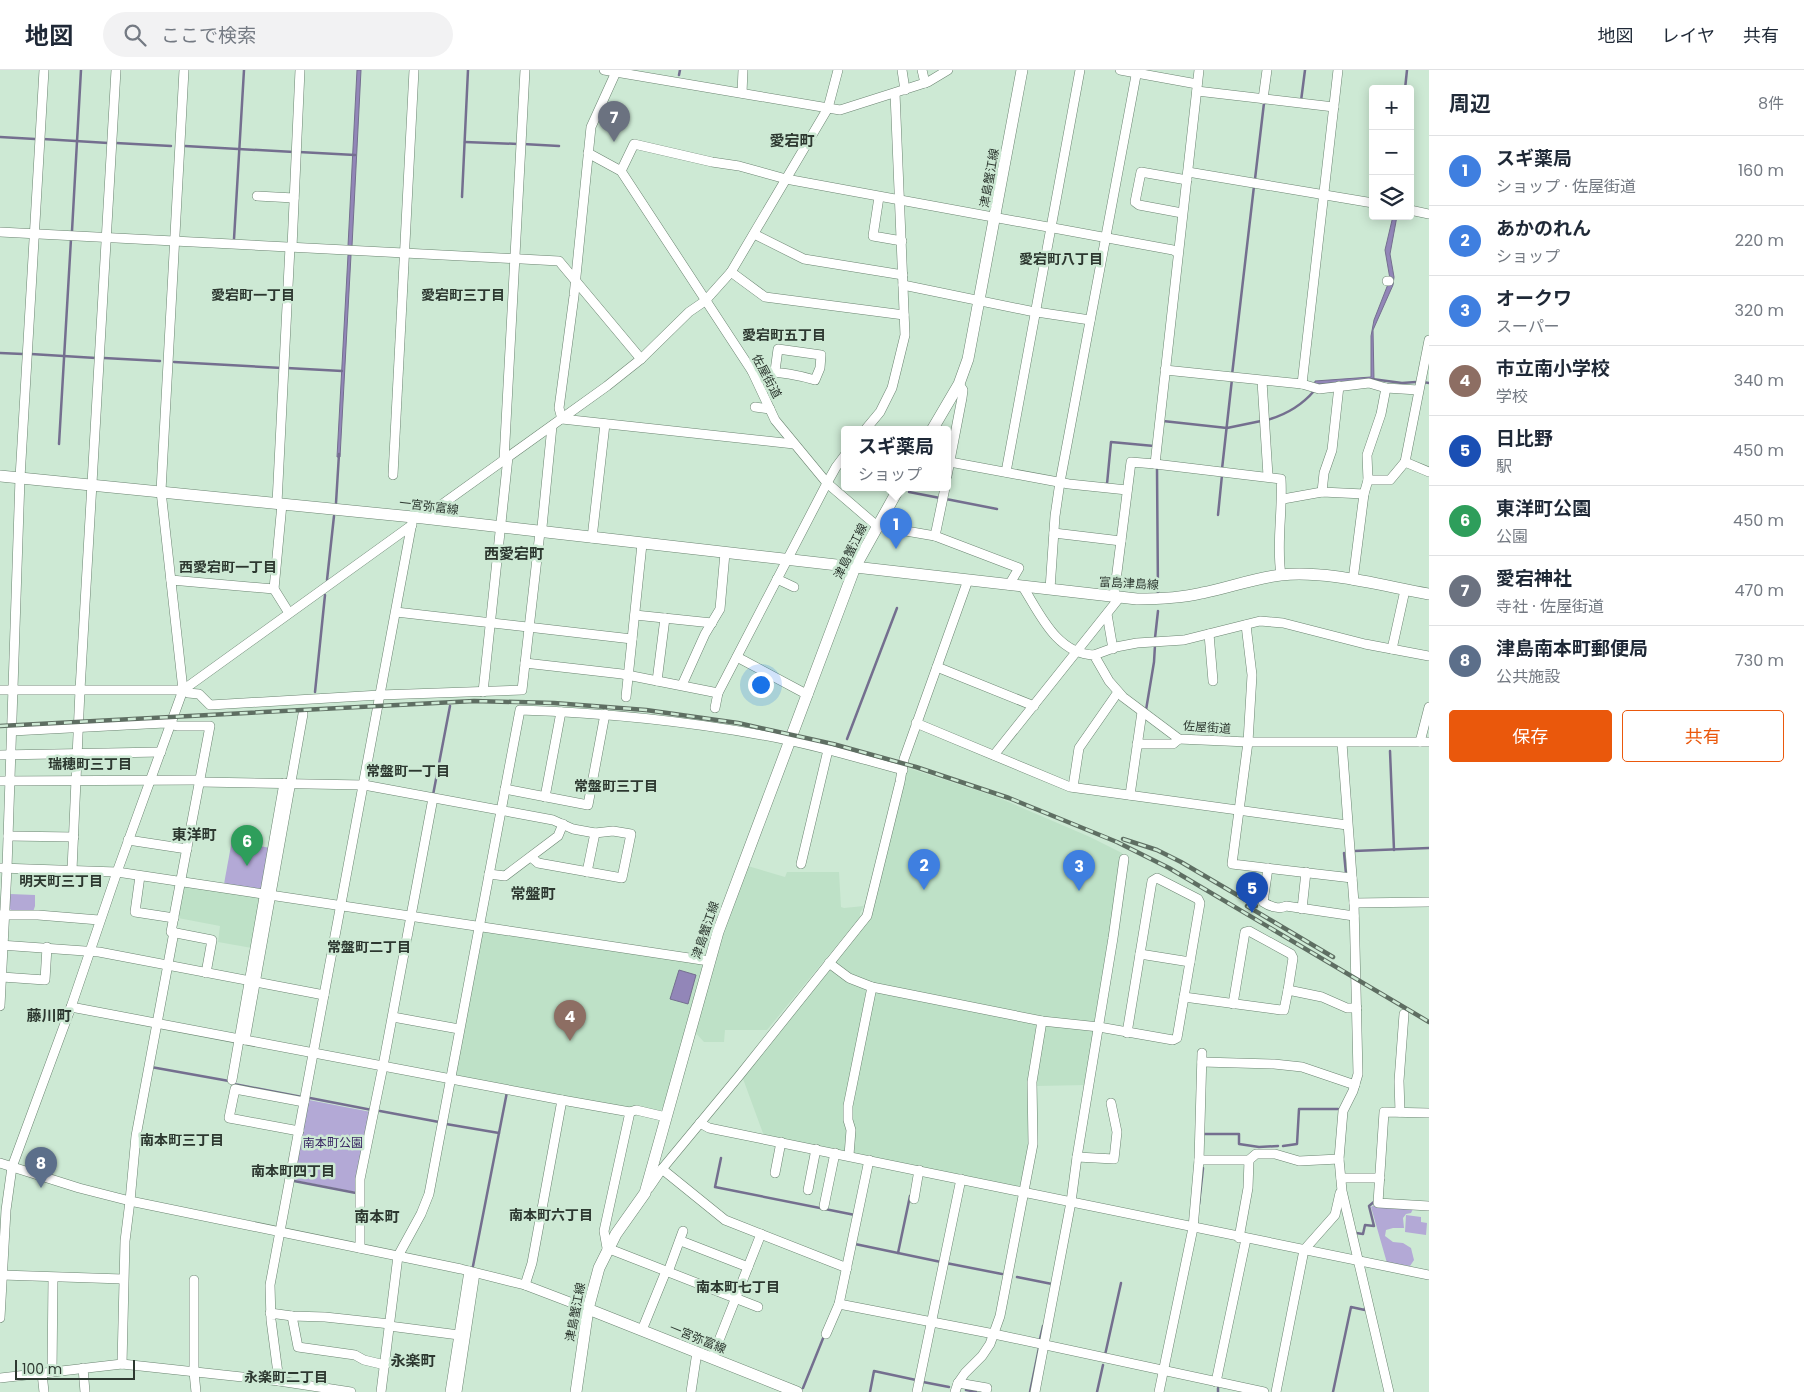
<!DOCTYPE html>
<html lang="ja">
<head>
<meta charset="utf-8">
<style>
	body { margin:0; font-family:Poppins,"Noto Sans JP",sans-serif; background:#f2f2f3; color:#1f2937 }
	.controls { position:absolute; right:15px; top:15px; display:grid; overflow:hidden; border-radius:5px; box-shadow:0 2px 12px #0003 }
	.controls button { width:45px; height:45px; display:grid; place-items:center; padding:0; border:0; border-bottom:1px solid #e0e1e3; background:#fff; color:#1f2937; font:25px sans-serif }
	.scale { position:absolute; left:15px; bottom:12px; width:120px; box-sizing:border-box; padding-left:5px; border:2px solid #2d3830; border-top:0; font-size:14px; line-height:18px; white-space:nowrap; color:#2d3830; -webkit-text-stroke:4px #cde9d4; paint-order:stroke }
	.you { position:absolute; left:760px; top:614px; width:18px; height:18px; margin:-12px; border:4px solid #fff; border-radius:50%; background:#1a73e8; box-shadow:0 0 0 8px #1a73e833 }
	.badge { display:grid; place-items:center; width:32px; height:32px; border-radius:50%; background:#ea580c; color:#fff; font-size:16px; font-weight:700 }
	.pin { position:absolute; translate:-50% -41px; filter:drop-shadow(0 1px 2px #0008) }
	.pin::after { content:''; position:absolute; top:26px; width:18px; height:15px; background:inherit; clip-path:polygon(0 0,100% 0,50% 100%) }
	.popup { position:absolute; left:841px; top:356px; width:110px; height:65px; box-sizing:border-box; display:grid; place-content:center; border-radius:5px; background:#fff; filter:drop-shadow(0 1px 4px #0005); font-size:16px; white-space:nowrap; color:#747a83 }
	.popup b { font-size:19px; color:#1f2937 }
	.popup::after { content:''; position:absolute; left:50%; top:100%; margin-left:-10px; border:10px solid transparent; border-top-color:#fff }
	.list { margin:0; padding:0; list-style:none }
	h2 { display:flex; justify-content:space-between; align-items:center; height:65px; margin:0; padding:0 20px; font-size:21px }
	h2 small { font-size:16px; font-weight:400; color:#747a83 }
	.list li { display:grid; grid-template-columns:32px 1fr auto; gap:15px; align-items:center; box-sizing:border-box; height:70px; padding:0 20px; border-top:1px solid #e0e1e3 }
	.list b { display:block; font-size:19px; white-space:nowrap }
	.list p { margin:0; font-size:16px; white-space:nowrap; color:#747a83 }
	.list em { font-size:16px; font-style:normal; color:#747a83 }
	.actions { display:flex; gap:10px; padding:15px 20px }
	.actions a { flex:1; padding:11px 0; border:1px solid #ea580c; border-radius:5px; text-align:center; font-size:18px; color:#ea580c }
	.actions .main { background:#ea580c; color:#fff }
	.icon { flex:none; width:28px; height:28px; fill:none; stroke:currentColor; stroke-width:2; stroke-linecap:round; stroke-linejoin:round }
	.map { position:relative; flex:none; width:1429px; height:1322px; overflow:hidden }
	header { display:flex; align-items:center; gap:30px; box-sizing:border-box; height:70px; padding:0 25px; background:#fff; border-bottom:1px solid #e0e1e3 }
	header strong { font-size:24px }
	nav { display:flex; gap:28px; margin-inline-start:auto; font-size:18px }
	.search { width:350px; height:45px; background:#f2f2f3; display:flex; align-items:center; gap:12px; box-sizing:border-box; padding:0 18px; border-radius:28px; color:#747a83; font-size:19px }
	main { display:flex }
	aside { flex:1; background:#fff }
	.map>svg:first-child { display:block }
</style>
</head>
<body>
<header>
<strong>地図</strong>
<div class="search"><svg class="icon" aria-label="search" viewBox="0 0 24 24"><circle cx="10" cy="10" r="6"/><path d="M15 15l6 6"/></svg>ここで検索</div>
<nav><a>地図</a><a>レイヤ</a><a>共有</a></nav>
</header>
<main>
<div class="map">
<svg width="1429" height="1322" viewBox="0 0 1429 1322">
	<rect width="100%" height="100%" fill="#cde9d4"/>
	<g fill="#bee1c7">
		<path d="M908 698 997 727 1090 767 1122 783 1097 956 1086 1015 1037 1016 1038 1070 1027 1120 764 1066 742 1006 870 847Z"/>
		<path d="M748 796 785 807 787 802H839L841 837 844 838 864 836 860 843V847L767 960H725L724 972H704L693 960 713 890Z"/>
		<path d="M186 816 261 827 252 878 218 872 220 856 178 848 184 818Z"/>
		<path d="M482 860 700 893 703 897 664 1034 659 1044 455 1006Z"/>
	</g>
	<g fill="#b3a9d6">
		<path d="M232 770 270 778 261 819 224 814Z"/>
		<path d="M10 824 35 825V836L33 842H13L10 839Z"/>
		<path d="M309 1030 371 1042 356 1122 294 1110Z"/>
		<path d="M1376 1134 1413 1139 1411 1143 1406 1144 1403 1148 1404 1158H1393L1386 1160 1385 1166 1393 1172 1403 1173 1411 1178 1414 1190 1410 1196 1387 1193 1371 1137Z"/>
		<path d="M1406 1145 1421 1147V1152L1427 1153 1426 1165 1405 1162Z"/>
	</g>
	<g fill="#9286b8" stroke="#746f8f">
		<path d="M357 0H361L352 176H348Z"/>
		<path d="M1393 146H1397L1390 184 1394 207 1393 215 1373 260 1374 310 1318 314 1314 320 1315 311 1371 307V266L1374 250 1390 209 1385 180Z"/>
		<path d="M348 185H351L340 387H337Z"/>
		<path d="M679 900 696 905 688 934 670 929Z"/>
	</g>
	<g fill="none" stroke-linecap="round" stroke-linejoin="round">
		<g stroke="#746f8f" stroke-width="2.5">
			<path d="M679 5 680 0"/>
			<path d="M1405 19 1407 0"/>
			<path d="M1301 31 1305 0"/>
			<path d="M0 67 35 69"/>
			<path d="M43 69 108 73"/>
			<path d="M465 72 518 74"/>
			<path d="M116 73 171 76"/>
			<path d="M523 74 559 76"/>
			<path d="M185 76 294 82"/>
			<path d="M299 82 355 85"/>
			<path d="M1255 109 1264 33H1266"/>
			<path d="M462 127 468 0"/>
			<path d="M72 161 81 0"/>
			<path d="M234 169 244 0"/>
			<path d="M0 283 23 284"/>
			<path d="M31 284 96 288"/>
			<path d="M104 288 160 291"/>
			<path d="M174 292 282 298"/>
			<path d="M287 298 342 301"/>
			<path d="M1232 305 1254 116"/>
			<path d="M1372 309 1402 313 1416 312"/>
			<path d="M1423 312 1429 313"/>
			<path d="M1267 350C1285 345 1302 335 1314 321"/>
			<path d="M1163 351 1227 358 1261 351"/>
			<path d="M59 374 71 169"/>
			<path d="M1157 398 1158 525"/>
			<path d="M1222 399 1232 309"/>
			<path d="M1105 414H1107L1111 372 1154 376"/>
			<path d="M909 422 940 428"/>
			<path d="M946 429 997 439"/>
			<path d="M336 433 339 384"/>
			<path d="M1218 445 1222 405"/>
			<path d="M327 510 334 446"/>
			<path d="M1155 568 1158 541"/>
			<path d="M315 622 325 525"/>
			<path d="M1146 640 1154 592 1155 575"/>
			<path d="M847 669 897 538"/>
			<path d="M1390 681 1394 780"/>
			<path d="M433 725 450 636"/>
			<path d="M1354 781 1429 778"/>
			<path d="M1344 783 1346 804"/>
			<path d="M151 997 229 1011"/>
			<path d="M235 1011 234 1014 302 1027"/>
			<path d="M310 1028 372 1040"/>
			<path d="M380 1041 439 1052"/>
			<path d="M446 1054 499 1063"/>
			<path d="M1203 1064H1239V1074L1259 1077 1278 1076"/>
			<path d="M1283 1076 1297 1074 1299 1039H1338"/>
			<path d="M721 1088 715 1117 855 1145"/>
			<path d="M294 1111 356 1123"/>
			<path d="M1199 1134 1203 1098"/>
			<path d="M1356 1163 1363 1164 1365 1155 1374 1156 1369 1136 1375 1131"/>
			<path d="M855 1174 941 1192"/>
			<path d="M898 1183 910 1126"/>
			<path d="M946 1193 1002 1204"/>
			<path d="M473 1196 507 1022"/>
			<path d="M1017 1207 1052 1214"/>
			<path d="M1040 1269 1043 1256"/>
			<path d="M1105 1285 1121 1213"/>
			<path d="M923 1312 949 1317"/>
			<path d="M803 1318 824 1266"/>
			<path d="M966 1320 976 1322"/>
			<path d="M870 1322 874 1301 916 1310"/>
			<path d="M1030 1322 1039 1278"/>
			<path d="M1097 1322 1103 1295"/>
			<path d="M1218 1322V1318"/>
			<path d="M1333 1322 1351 1237 1365 1240V1238"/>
		</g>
		<g stroke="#6b8471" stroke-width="10">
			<g id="minor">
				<path d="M604 0 840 40 928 12 948 0"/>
				<path d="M902 0 905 20"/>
				<path d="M922 0 925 13"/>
				<path d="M1120 0 1197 14"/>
				<path d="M616 2 591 57 574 226 559 338 562 349 794 374"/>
				<path d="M1197 21 1334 37"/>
				<path d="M742 23 743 0"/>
				<path d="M1263 29 1267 0"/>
				<path d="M588 83 621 101 752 301 775 350 827 413 877 456 935 466 1019 498 1009 515"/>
				<path d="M621 101 634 74 712 92 739 96 786 109 1173 180 1178 183"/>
				<path d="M1188 102 1373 133"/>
				<path d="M257 126 294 128"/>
				<path d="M879 127 873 166 902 171"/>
				<path d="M1410 140 1429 144"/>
				<path d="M1182 143 1139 135 1135 132 1141 102 1187 110"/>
				<path d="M0 162 559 191 641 289"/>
				<path d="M754 164 804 189 903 205"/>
				<path d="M292 177 300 0"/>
				<path d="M731 202 765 227 904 245"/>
				<path d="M1387 211H1389"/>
				<path d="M903 215 1030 241 1090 250"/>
				<path d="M1165 300 1302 314 1319 319 1369 313 1386 318 1418 320"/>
				<path d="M752 301C773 301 795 304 815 310L820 298 821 285 778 279 775 301"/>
				<path d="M1262 311 1268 406"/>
				<path d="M1302 314 1338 0"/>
				<path d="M755 337 770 339"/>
				<path d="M865 360 880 342 892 318 905 265 895 23"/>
				<path d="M504 390 525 0"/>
				<path d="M950 392 1069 414 1127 420"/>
				<path d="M1405 392 1429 402"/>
				<path d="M1155 394 1281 409C1283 441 1276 473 1281 505"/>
				<path d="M1006 402 1080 0"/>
				<path d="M393 405 414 0"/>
				<path d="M947 406 962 328 963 320 959 314"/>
				<path d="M1368 410 1367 385 1381 344 1386 318"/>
				<path d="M1322 422 1324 403 1332 380 1339 316"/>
				<path d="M1283 429 1322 422 1364 424"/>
				<path d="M277 433 290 177"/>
				<path d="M423 448 607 316 641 289 689 242 705 231 731 202 828 38 838 0"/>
				<path d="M1054 463 1121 471"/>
				<path d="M935 466 945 418"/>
				<path d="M592 468 605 354"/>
				<path d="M777 509 794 517"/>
				<path d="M171 510 274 519 282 434"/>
				<path d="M1353 510 1364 424 1368 410H1390L1405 392 1429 270"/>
				<path d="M1023 517C1040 544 1057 584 1094 585L1109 611 1123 627 1179 669 1248 672H1429"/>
				<path d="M274 519 289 543"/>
				<path d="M1050 519 1055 446 1060 412 1137 0"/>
				<path d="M1114 526 1131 392 1155 394 1199 0"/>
				<path d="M396 542 632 569"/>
				<path d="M1107 544 1113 579"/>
				<path d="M635 545 712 553"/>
				<path d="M1246 555 1252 605 1248 672 1232 794 1352 808"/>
				<path d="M1209 564 1213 611"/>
				<path d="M1392 579 1405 520"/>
				<path d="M1094 585 1116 577 1137 573 1184 570 1260 551 1283 553 1365 574 1429 586"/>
				<path d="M737 587 808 625"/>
				<path d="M525 593 622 604 718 623"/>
				<path d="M937 597 1034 636"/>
				<path d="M657 611 665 548"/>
				<path d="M682 615 705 564 720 539 725 483"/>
				<path d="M0 620H183L188 623 199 624 210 635 380 625 522 620 540 462 542 457 552 356"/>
				<path d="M183 620 412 455"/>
				<path d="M483 622 508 387"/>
				<path d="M626 627 642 474"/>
				<path d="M715 638 718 623 827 413 836 397 845 385"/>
				<path d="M916 653 1070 717 1347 755"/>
				<path d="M12 661 165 653 177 656H210L171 862 212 870 206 903"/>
				<path d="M1420 672 1429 637"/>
				<path d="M1342 673 1354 833 1358 1004 1353 1021 1343 1041 1339 1089 1342 1121 1389 1322"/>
				<path d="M1137 674H1173L1179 669"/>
				<path d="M0 685 161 682"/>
				<path d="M994 685 1120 527"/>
				<path d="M0 711 200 710"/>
				<path d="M200 712 364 715 553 750 573 759 595 763 613 761 631 764 622 808 538 793 531 787"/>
				<path d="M1073 717 1079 678 1118 622"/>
				<path d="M505 719 588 735 605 644"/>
				<path d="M1130 725 1142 642"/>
				<path d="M545 727 561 642"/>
				<path d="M8 766 74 767"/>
				<path d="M128 770 187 779"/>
				<path d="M801 794 828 680"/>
				<path d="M0 798 117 802 709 891"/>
				<path d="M1268 798 1263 832C1269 836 1279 840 1286 836L1354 846"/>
				<path d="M72 800 80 620 116 0"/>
				<path d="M587 802 595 763"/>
				<path d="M489 804 505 806 558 766 563 754"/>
				<path d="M140 806 135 842 174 848"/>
				<path d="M1354 833 1429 832"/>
				<path d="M1302 839 1306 802"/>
				<path d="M0 845H38L99 850"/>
				<path d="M0 875 99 882 324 925"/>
				<path d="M1140 884 1190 892"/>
				<path d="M829 893 849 908 872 917 1042 951 1099 957 1173 970 1177 968 1184 927 1281 940H1284L1288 920 1322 927 1347 938H1357"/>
				<path d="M2 907 45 910 47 877"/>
				<path d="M1233 934 1245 862 1249 861 1291 884 1293 888 1288 920"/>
				<path d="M0 936 7 798 20 408 44 0"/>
				<path d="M71 937 562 1030 630 1042 636 1040 666 1047"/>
				<path d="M393 947 459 959"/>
				<path d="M1127 963 1152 811 1157 808 1198 829 1200 833 1184 927"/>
				<path d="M245 970 303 644"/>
				<path d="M1202 992 1274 994 1302 997 1355 1015"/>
				<path d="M232 1010 284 713"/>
				<path d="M630 1042 604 1161 607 1178 758 1237"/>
				<path d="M1400 1042 1399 1011 1404 944"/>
				<path d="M1429 1043 1384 1042 1378 1133 1429 1136"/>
				<path d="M700 1053 709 1058C949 1105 1188 1158 1429 1205"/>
				<path d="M299 1061 229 1048 235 1019 304 1032"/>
				<path d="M849 1085 851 1060 848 1050V1036L872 917"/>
				<path d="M1077 1087 1114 1089 1117 1062 1111 1033"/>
				<path d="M1199 1090H1249L1256 1084H1275L1299 1091 1339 1089"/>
				<path d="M0 1093 79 1118 130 1131 461 1199 525 1215 588 1239"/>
				<path d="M662 1099 725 1150 847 1198"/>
				<path d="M775 1103 781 1072"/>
				<path d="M1341 1108H1380"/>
				<path d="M649 1118 662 1099 739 1006 867 846 900 712 904 689 968 510"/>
				<path d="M808 1120 816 1079"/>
				<path d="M914 1129 919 1100"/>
				<path d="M824 1136 835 1083"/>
				<path d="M1239 1168 1248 1118 1249 1090"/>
				<path d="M681 1171 748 1197"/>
				<path d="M360 1178V1109L383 996 433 728"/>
				<path d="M668 1202 683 1161"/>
				<path d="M2 1205 123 1209"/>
				<path d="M194 1210V1302L196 1322"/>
				<path d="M525 1215 532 1193 562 1030"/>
				<path d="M839 1234 994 1264 1264 1322"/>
				<path d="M270 1243 292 1246 325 1247 390 1254"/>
				<path d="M292 1246 298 1277 355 1285 364 1290 385 1295"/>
				<path d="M0 1248 6 1140 12 1097 71 937 117 802 183 620 161 421 184 0"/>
				<path d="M389 1256 459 1265"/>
				<path d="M642 1260 666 1201"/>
				<path d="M826 1264 839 1234 869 1090"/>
				<path d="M712 1288 761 1164"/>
				<path d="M122 1294 125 1171 130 1131 136 1066 174 862"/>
				<path d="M83 1298 85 1322"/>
				<path d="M52 1302 53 1208"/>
				<path d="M42 1303 44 1322"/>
				<path d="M0 1308 122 1294 279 1311 351 1322"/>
				<path d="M279 1311 271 1250 270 1215 413 447"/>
				<path d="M1216 1312 1246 1169"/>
				<path d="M958 1313 987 1318 986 1322"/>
				<path d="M381 1322 398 1186 421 1144 429 1124 520 640C610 643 699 652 788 670 827 678 865 690 903 700"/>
				<path d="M450 1322 469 1201"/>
				<path d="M457 1322 475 1203"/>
				<path d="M691 1322 697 1282"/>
				<path d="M917 1322 961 1109"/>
				<path d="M955 1322 958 1313 965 1303 982 1286 990 1274 1000 1246 1033 1074 1032 1012 1042 951"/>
				<path d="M1035 1322 1071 1132 1077 1087 1113 868 1124 789"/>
				<path d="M1159 1322 1193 1158 1199 1090 1202 983"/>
				<path d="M1276 1322 1304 1180 1335 1145 1340 1123"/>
			</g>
		</g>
		<g stroke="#6b8471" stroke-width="12">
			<g id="major">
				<path d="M932 360 959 314 968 289 1022 0"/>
				<path d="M0 406 423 448 1137 529C1159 529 1181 528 1202 523 1228 518 1254 508 1281 505 1327 500 1383 516 1429 524"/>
				<path d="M588 1239 797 1322"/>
				<path d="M576 1322 588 1239 599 1198 616 1164 645 1123 718 862 855 497 899 418"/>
			</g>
		</g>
		<use href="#minor" stroke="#fff" stroke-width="9"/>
		<use href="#major" stroke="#fff" stroke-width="11"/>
		<g stroke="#5e6e62" stroke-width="4.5">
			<g id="rail">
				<path d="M0 656 474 631 554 633 646 640 738 653 833 674 916 697 1009 728 1117 772 1169 798 1429 952"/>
				<path d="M1123 769 1157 780 1181 792 1256 836"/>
				<path d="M1247 836 1333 887"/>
			</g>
		</g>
		<use href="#rail" stroke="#cde9d4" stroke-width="2.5" stroke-dasharray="8" stroke-linecap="butt"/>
	</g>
	<g text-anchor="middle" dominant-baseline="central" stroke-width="5" stroke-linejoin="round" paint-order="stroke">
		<g font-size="12" fill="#2d3830" stroke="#cde9d4">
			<text transform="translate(989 108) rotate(-80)">津島蟹江線</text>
			<text transform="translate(767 306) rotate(62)">佐屋街道</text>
			<text transform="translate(429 436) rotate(7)">一宮弥富線</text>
			<text transform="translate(850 481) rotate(-64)">津島蟹江線</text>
			<text transform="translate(1129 513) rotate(3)">富島津島線</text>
			<text transform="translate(1207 657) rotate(4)">佐屋街道</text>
			<text transform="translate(705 860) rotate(-71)">津島蟹江線</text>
			<text transform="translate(575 1242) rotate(-79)">津島蟹江線</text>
			<text transform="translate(698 1268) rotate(22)">一宮弥富線</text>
		</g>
		<g font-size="12" fill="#392563" stroke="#cde9d4">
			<text x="333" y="1072">南本町公園</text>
		</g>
		<g font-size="14" font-weight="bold" fill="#2d3830" stroke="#cde9d4">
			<text x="1061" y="189">愛宕町八丁目</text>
			<text x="253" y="225">愛宕町一丁目</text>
			<text x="463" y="225">愛宕町三丁目</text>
			<text x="784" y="265">愛宕町五丁目</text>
			<text x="228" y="497">西愛宕町一丁目</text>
			<text x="90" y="694">瑞穂町三丁目</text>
			<text x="408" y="701">常盤町一丁目</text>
			<text x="616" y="716">常盤町三丁目</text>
			<text x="61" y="811">明天町三丁目</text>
			<text x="369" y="877">常盤町二丁目</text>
			<text x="182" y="1070">南本町三丁目</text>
			<text x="293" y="1101">南本町四丁目</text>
			<text x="551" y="1145">南本町六丁目</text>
			<text x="738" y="1217">南本町七丁目</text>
			<text x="286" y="1307">永楽町二丁目</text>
		</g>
		<g font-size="15" font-weight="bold" fill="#2d3830" stroke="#cde9d4">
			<text x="792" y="70">愛宕町</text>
			<text x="514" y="483">西愛宕町</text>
			<text x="194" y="764">東洋町</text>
			<text x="533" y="823">常盤町</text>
			<text x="49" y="945">藤川町</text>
			<text x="377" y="1146">南本町</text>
			<text x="413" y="1290">永楽町</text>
		</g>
	</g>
</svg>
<div class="controls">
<button>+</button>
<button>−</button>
<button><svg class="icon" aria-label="layers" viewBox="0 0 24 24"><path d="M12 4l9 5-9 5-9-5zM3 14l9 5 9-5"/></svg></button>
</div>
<div class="scale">100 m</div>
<div class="you"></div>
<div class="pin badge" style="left:896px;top:479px;background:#3f7fe0">1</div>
<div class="popup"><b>スギ薬局</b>ショップ</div>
<div class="pin badge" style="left:924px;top:820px;background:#3f7fe0">2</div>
<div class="pin badge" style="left:1079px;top:821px;background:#3f7fe0">3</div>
<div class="pin badge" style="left:570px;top:971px;background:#8d6e63">4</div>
<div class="pin badge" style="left:1252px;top:843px;background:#1a4fb4">5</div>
<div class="pin badge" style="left:247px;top:796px;background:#2e9e5b">6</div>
<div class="pin badge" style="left:614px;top:72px;background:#6b7280">7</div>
<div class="pin badge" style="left:41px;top:1118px;background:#5c6f8a">8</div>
</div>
<aside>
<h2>周辺<small>8件</small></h2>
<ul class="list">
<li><span class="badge" style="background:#3f7fe0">1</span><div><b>スギ薬局</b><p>ショップ · 佐屋街道</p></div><em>160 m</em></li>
<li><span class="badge" style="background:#3f7fe0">2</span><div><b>あかのれん</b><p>ショップ</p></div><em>220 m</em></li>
<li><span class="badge" style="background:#3f7fe0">3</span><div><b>オークワ</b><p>スーパー</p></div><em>320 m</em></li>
<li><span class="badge" style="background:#8d6e63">4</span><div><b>市立南小学校</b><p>学校</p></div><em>340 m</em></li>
<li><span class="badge" style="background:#1a4fb4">5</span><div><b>日比野</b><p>駅</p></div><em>450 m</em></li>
<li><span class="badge" style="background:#2e9e5b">6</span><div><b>東洋町公園</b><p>公園</p></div><em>450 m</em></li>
<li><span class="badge" style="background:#6b7280">7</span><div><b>愛宕神社</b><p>寺社 · 佐屋街道</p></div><em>470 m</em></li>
<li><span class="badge" style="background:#5c6f8a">8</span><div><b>津島南本町郵便局</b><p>公共施設</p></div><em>730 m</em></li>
</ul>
<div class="actions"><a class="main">保存</a><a>共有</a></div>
</aside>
</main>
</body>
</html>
